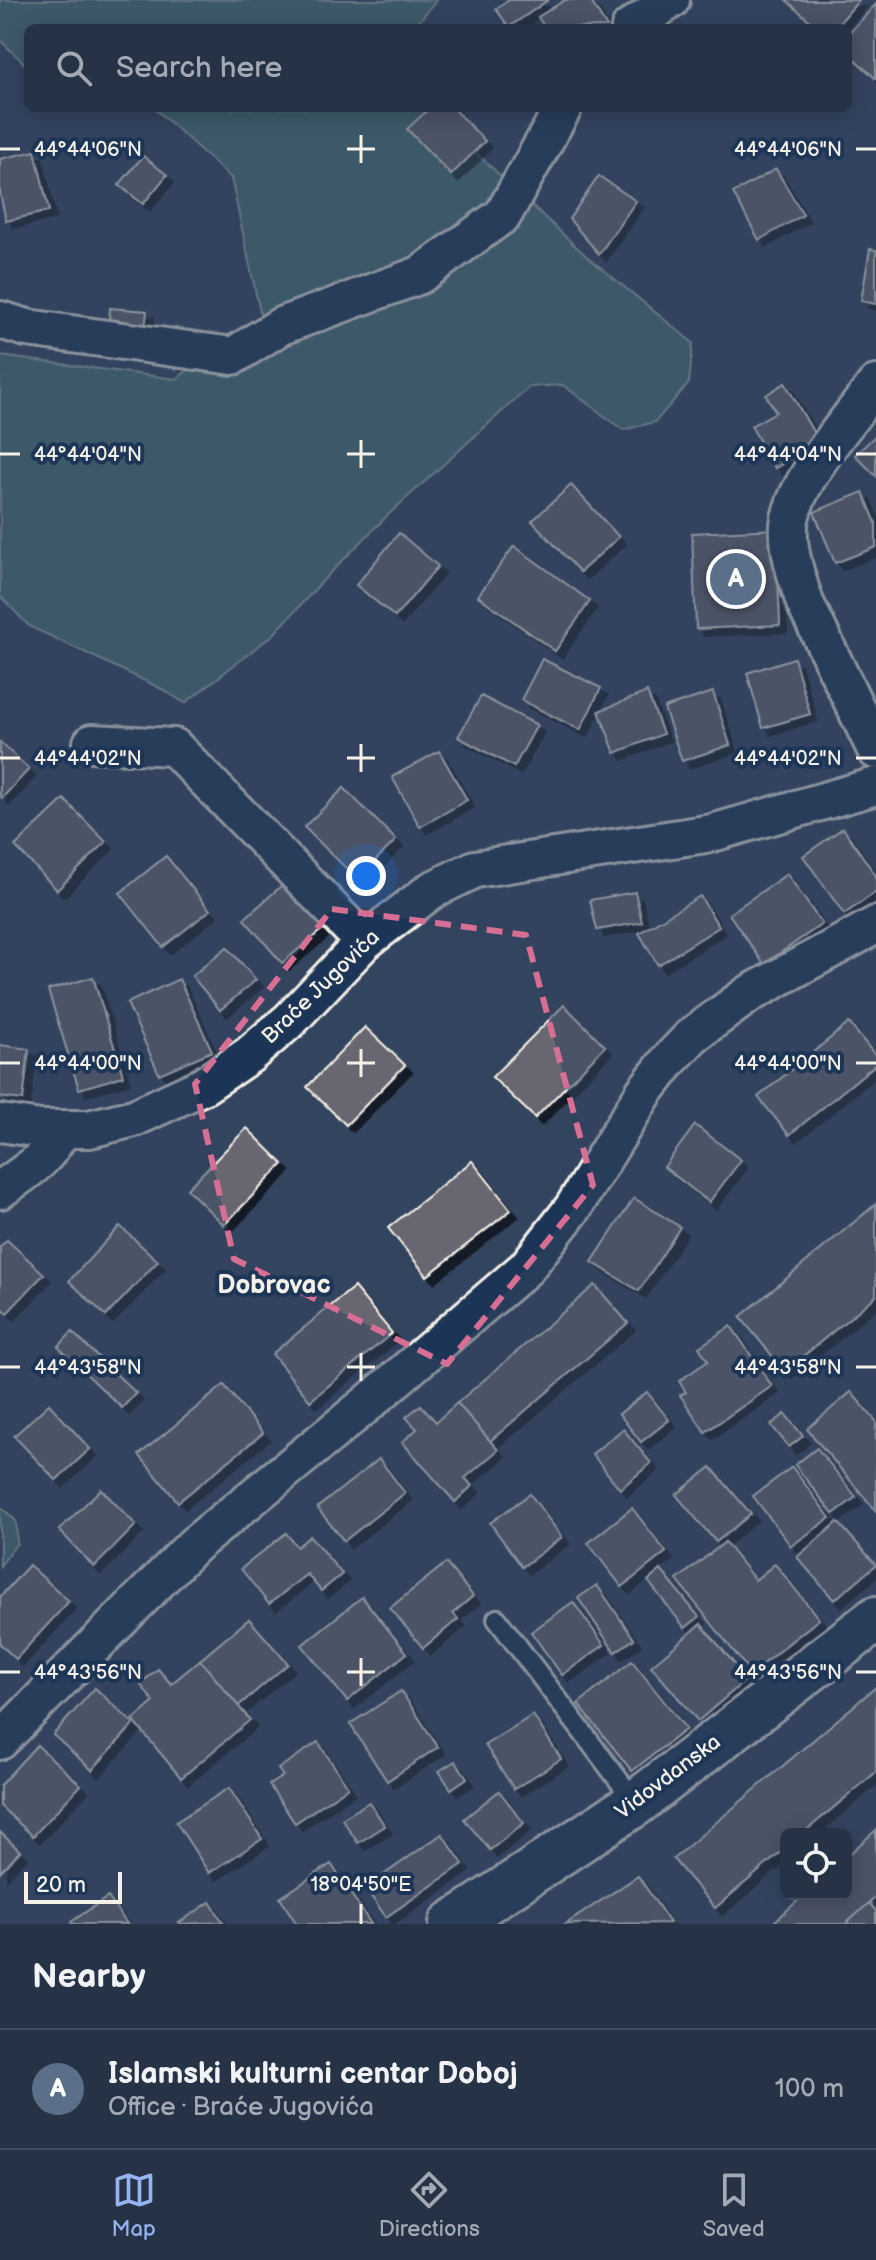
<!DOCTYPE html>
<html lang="en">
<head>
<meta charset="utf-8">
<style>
	body { margin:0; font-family:"Balsamiq Sans",sans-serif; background:#2e3b4e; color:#f1f3f6 }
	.controls { position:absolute; right:24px; bottom:24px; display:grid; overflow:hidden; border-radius:12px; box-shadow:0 4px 20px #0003 }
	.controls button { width:72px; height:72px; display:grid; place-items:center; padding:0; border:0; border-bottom:2px solid #424e60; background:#263347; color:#f1f3f6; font:40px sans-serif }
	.scale { position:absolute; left:24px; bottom:20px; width:98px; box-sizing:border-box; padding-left:8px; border:4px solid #f4f1e8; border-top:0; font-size:22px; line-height:28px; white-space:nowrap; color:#f4f1e8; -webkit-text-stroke:6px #1d3557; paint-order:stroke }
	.you { position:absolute; left:366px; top:876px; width:28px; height:28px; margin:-20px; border:6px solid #fff; border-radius:50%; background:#1a73e8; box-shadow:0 0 0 12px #1a73e833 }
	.badge { display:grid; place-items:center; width:52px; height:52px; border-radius:50%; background:#95b2f1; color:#fff; font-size:26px; font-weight:700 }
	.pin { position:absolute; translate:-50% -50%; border:4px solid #fff; box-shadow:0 2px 8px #0006 }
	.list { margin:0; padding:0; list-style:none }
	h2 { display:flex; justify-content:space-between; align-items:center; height:104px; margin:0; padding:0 32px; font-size:34px }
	h2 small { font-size:26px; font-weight:400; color:#a4aab4 }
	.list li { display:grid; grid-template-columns:52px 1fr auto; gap:24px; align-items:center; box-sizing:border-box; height:120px; padding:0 32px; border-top:2px solid #424e60 }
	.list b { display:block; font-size:30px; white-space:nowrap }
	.list p { margin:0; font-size:26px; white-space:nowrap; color:#a4aab4 }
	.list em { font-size:26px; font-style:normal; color:#a4aab4 }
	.icon { flex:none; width:44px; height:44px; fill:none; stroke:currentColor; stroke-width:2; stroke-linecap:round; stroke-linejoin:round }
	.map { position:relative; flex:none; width:876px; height:1924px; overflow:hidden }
	.search { position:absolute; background:#263347; box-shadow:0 4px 20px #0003; left:24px; right:24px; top:24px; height:88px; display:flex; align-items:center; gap:20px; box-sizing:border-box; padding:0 28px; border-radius:12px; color:#a4aab4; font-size:30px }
	.sheet { height:224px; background:#263347 }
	nav { display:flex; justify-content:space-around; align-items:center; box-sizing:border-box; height:112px; border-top:2px solid #424e60; background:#263347; font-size:22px; color:#a4aab4 }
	nav a { display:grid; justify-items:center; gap:4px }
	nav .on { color:#95b2f1 }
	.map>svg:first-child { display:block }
</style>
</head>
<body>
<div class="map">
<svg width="876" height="1924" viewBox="0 0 876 1924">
	<defs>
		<filter id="shadow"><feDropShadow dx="7" dy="7" stdDeviation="0" flood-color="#0009"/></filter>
	</defs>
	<rect width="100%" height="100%" fill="#33445f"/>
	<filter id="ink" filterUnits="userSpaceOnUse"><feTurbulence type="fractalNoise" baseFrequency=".0125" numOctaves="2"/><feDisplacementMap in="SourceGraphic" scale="16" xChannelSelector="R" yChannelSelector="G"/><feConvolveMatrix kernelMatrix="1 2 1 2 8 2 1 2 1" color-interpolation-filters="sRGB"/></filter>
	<g filter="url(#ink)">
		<g fill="#4b7377" stroke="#a0b2b0" stroke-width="2">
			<path d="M0 0H437L413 28H28V67L0 40Z"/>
			<path d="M154 108H428L584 254 693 343 689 383 655 422 623 430 563 385 529 387 390 513 328 575 274 634 185 703 160 688 29 626 0 596V356L176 379 261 317 231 178Z"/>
			<path d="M0 1506 16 1521 17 1543 0 1566Z"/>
		</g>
		<g fill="#676671" stroke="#f4f1e8" stroke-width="2" filter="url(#shadow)">
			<path d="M509 0H548L509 27 496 9Z"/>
			<path d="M565 0H590L607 27 545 28 538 17Z"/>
			<path d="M786 0H859L835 28H818Z"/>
			<path d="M876 4V77L875 78 848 53V34Z"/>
			<path d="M430 108H453L485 141 451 175 407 129Z"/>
			<path d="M35 151 49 211 6 221 0 193V159Z"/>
			<path d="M143 156 167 175 143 204 119 185Z"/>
			<path d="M776 169 803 215 759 240 733 193Z"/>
			<path d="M599 176 636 201 599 254 569 219Z"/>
			<path d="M870 249 876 250V304L861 301Z"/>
			<path d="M110 308 147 311 144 338 108 334Z"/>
			<path d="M785 383 819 442 775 468 751 426 776 412 766 395Z"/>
			<path d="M876 435V476L855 455Z"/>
			<path d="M571 485 619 537 580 572 532 521Z"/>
			<path d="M863 492 876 523V547L835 563 814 512Z"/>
			<path d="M776 529 780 625 696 629 692 533Z"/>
			<path d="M399 533 438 566 395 617 356 585Z"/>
			<path d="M514 546 590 601 555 651 478 596Z"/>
			<path d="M794 658 810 714 763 728 747 673Z"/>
			<path d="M542 659 601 688 580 730 521 700Z"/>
			<path d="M647 692 663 734 615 753 599 711Z"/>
			<path d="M713 692 730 745 682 761 664 708Z"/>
			<path d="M481 696 537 725 514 767 458 737Z"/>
			<path d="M0 742 29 769 2 798 0 796Z"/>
			<path d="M439 751 467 800 420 827 392 777Z"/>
			<path d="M344 788 396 840 357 879 304 827Z"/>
			<path d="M64 799 106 842 57 890 15 846Z"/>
			<path d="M843 828 876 876V892L844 914 803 856Z"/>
			<path d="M166 856 210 910 163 947 120 893Z"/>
			<path d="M787 874 822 924 764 964 729 914Z"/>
			<path d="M287 881 326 926 282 963 244 919Z"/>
			<path d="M635 892 642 922 597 930 590 900Z"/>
			<path d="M700 896 719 927 658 965 639 933Z"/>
			<path d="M227 947 256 980 220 1010 192 976Z"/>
			<path d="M93 977 123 1076 79 1089 48 990Z"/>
			<path d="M179 979 212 1051 159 1074 127 1003Z"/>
			<path d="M564 1005 605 1046 535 1118 492 1077Z"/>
			<path d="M849 1023 876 1056V1064L789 1135 758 1097Z"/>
			<path d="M365 1027 405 1065 346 1125 307 1087Z"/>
			<path d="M0 1045 29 1049 23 1100 0 1097Z"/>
			<path d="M695 1125 741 1160 709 1202 664 1167Z"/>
			<path d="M247 1128 283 1164 224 1225 187 1189Z"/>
			<path d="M472 1161 511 1210 427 1276 388 1228Z"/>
			<path d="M634 1198 680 1227 639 1291 592 1262Z"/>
			<path d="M876 1204V1296L785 1371 740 1317Z"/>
			<path d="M120 1226 158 1261 106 1316 69 1281Z"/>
			<path d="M7 1240 44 1274 7 1313 0 1306V1247Z"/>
			<path d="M595 1285 628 1323 490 1441 457 1403Z"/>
			<path d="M354 1287 392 1333 310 1401 272 1354Z"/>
			<path d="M731 1326 772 1386 705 1432 680 1395 686 1392 679 1381 708 1361 699 1347Z"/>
			<path d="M72 1332 136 1393 122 1408 58 1347Z"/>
			<path d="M224 1385 263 1433 178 1502 139 1455Z"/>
			<path d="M647 1392 669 1420 641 1442 619 1414Z"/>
			<path d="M851 1392 876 1421V1511L807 1429Z"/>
			<path d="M457 1403 498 1450 465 1478 472 1486 455 1502 402 1442 417 1429 406 1417 421 1405 436 1422Z"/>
			<path d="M49 1404 90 1449 56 1480 14 1436Z"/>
			<path d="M785 1414 803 1436 789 1447 771 1425Z"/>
			<path d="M623 1429 651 1463 620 1489 592 1454Z"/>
			<path d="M817 1448 856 1497 833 1514 795 1465Z"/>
			<path d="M379 1459 405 1493 344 1541 317 1508Z"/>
			<path d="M711 1467 751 1514 716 1542 676 1495Z"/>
			<path d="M792 1467 830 1518 791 1546 753 1496Z"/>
			<path d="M101 1489 136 1525 94 1567 59 1530Z"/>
			<path d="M530 1494 562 1537 522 1567 490 1523Z"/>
			<path d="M632 1508 666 1552 622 1587 588 1543Z"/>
			<path d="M838 1522 876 1565 834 1600 797 1557Z"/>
			<path d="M286 1533 297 1547 310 1536 342 1574 321 1591 307 1574 269 1604 241 1569Z"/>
			<path d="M725 1542 755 1580 775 1564 819 1619 751 1673 677 1580Z"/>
			<path d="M446 1563 473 1596 453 1613 458 1619 423 1648 390 1608Z"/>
			<path d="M29 1565 69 1601 16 1659 0 1644V1597Z"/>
			<path d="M661 1570 699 1617 685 1628 648 1581Z"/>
			<path d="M597 1585 634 1639 615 1652 578 1598Z"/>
			<path d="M362 1597 407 1653 347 1701 302 1645Z"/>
			<path d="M573 1602 604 1645 562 1675 531 1632Z"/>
			<path d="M249 1619 288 1664 238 1706 200 1660Z"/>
			<path d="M701 1624 747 1679 698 1721 651 1666Z"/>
			<path d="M200 1660 250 1720 181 1778 133 1720 154 1702 140 1684 158 1669 171 1684Z"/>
			<path d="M632 1661 686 1729 632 1771 578 1704Z"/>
			<path d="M876 1687V1772L802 1834H786V1848L715 1908 673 1859Z"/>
			<path d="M95 1688 134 1724 92 1770 53 1735Z"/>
			<path d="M401 1691 438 1747 387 1781 350 1724Z"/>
			<path d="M533 1715 561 1759 514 1789 485 1745Z"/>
			<path d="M318 1742 348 1787 295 1823 269 1785 283 1776 278 1769Z"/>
			<path d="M37 1745 81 1785 33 1836 0 1806V1785Z"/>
			<path d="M455 1761 467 1778 451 1789 439 1771Z"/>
			<path d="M229 1788 262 1839 209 1873 176 1822Z"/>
			<path d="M499 1791 524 1823 490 1850 464 1819Z"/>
			<path d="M369 1802 385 1826 358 1843 342 1819Z"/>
			<path d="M876 1830V1897L846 1924H772L805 1894H846V1857Z"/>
			<path d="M0 1832 20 1851 0 1872Z"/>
			<path d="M442 1834 463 1864 386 1917 365 1888Z"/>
			<path d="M331 1864 371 1924H297L280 1898Z"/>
			<path d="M638 1876 670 1923 566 1924Z"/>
			<path d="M108 1897 127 1924H72L71 1922Z"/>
			<path d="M210 1902 223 1922 180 1924 179 1923Z"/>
			<path d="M869 1903 876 1911V1924H846Z"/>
		</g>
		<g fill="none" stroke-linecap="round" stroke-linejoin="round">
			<g stroke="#f4f1e8" stroke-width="24">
				<path id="lane" d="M497 1619 636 1803"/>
			</g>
			<g stroke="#f4f1e8" stroke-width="42">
				<g id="street">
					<path d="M630 28 671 0"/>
					<path d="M0 320 27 328 233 356 281 326 420 275 503 215 563 108"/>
					<path d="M876 384C850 419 793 483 789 525 787 550 797 579 805 603L876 750"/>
					<path d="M92 743 174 747 364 942"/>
					<path d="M0 1123 41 1129H89L134 1118 203 1086 249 1055 290 1020 364 942 432 890 475 869 712 833 876 786"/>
					<path d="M0 1190C31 1168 44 1162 63 1129"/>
					<path d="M0 1741 194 1545 367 1404 526 1268 573 1208 645 1091 670 1059 693 1035 749 994 876 925"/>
				</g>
			</g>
			<g stroke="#f4f1e8" stroke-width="50">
				<path id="secondary" d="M452 1924 636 1803 876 1619"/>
			</g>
			<use href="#lane" stroke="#1d3557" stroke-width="18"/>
			<use href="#street" stroke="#1d3557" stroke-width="36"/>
			<use href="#secondary" stroke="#1d3557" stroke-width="44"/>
		</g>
	</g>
	<path d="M0 0H876V1924H0ZM332 909 526 935 593 1185 447 1364 234 1259 195 1084Z" fill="#33445f" fill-opacity=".55" fill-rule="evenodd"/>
	<path fill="none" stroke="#d66f93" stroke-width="6" stroke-dasharray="16 10" stroke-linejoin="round" d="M332 909 526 935 593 1185 447 1364 234 1259 195 1084Z"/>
	<path fill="none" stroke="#f4f1e8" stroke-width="3" d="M361 135V163M0 149H20M347 149H375M856 149H876M361 440V468M0 454H20M347 454H375M856 454H876M361 744V772M0 758H20M347 758H375M856 758H876M361 1049V1077M0 1063H20M347 1063H375M856 1063H876M361 1353V1381M0 1367H20M347 1367H375M856 1367H876M361 1658V1686M0 1672H20M347 1672H375M856 1672H876M361 1904V1924"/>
	<g text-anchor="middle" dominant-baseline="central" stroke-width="8" stroke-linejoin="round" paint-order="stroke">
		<g font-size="22" fill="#f4f1e8" stroke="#1d3557">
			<text transform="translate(321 987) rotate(-44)">Braće Jugovića</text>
			<text transform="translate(668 1777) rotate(-37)">Vidovdanska</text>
		</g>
		<g font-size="26" font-weight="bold" fill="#f4f1e8" stroke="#1d3557">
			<text x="274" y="1285">Dobrovac</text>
		</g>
	</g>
	<g font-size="20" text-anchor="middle" fill="#f4f1e8" stroke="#1d3557" stroke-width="8" stroke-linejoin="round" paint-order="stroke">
		<text x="88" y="156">44°44'06"N</text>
		<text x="788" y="156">44°44'06"N</text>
		<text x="88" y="461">44°44'04"N</text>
		<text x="788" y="461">44°44'04"N</text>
		<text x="88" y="765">44°44'02"N</text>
		<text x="788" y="765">44°44'02"N</text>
		<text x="88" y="1070">44°44'00"N</text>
		<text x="788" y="1070">44°44'00"N</text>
		<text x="88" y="1374">44°43'58"N</text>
		<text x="788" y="1374">44°43'58"N</text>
		<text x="88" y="1679">44°43'56"N</text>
		<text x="788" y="1679">44°43'56"N</text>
		<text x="361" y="1891">18°04'50"E</text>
	</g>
</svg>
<div class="controls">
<button><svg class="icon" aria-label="locate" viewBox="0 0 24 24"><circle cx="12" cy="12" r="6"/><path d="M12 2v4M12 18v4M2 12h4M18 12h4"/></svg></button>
</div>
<div class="scale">20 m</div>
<div class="you"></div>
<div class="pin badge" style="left:736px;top:579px;background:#5c6f8a">A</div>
<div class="search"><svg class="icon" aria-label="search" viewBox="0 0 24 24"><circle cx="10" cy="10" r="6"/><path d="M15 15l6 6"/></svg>Search here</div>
</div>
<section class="sheet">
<h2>Nearby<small></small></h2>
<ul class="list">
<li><span class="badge" style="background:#5c6f8a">A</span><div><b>Islamski kulturni centar Doboj</b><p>Office · Braće Jugovića</p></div><em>100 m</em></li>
</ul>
</section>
<nav>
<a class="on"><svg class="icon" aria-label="map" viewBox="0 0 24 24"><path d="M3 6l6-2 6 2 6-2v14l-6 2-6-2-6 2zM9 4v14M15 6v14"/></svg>Map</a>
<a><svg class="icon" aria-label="directions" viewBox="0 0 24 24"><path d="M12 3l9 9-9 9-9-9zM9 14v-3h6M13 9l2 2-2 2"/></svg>Directions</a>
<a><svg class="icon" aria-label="saved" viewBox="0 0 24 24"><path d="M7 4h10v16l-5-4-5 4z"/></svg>Saved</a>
</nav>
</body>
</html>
